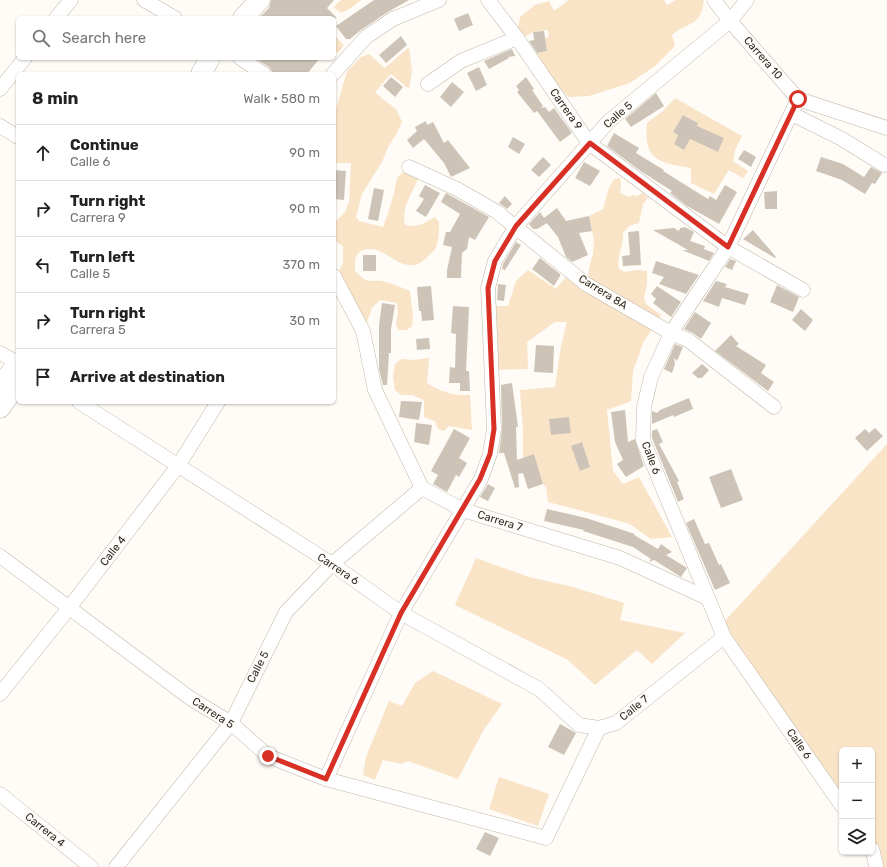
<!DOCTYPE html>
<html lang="en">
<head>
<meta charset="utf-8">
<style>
	body { margin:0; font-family:Rubik,sans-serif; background:#f2f2f2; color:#222 }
	.controls { position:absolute; right:12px; bottom:12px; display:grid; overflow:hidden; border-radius:6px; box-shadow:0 1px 3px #0004 }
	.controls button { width:36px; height:36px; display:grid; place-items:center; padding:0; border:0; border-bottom:1px solid #e0e0e0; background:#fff; color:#222; font:20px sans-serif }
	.stop { position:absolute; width:12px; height:12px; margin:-9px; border:3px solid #d93025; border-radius:50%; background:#fff }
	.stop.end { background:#d93025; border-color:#fff; box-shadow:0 1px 4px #0008 }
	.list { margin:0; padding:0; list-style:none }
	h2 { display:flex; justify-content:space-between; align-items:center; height:52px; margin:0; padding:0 16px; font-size:17px }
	h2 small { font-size:13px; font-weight:400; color:#767676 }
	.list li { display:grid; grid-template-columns:26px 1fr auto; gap:12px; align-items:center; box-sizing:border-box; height:56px; padding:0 16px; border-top:1px solid #e0e0e0 }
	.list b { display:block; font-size:15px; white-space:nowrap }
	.list p { margin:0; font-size:13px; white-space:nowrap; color:#767676 }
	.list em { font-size:13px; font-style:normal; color:#767676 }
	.icon { flex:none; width:22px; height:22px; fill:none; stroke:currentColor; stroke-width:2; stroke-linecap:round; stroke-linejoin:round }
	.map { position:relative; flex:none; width:887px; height:867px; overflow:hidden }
	.search { position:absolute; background:#fff; box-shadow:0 1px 3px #0004; left:16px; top:16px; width:320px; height:44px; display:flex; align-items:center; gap:10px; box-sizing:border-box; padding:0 14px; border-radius:6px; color:#767676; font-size:15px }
	.panel { position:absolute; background:#fff; box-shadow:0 1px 3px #0004; left:16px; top:72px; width:320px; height:332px; border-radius:6px }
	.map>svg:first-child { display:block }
</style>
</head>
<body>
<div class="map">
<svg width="887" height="867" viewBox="0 0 887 867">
	<rect width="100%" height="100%" fill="#fffbf6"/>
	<g fill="#f9e4c7" fill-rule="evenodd">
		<path d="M342 0H361L351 8 341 13 334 8 337 3Z"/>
		<path d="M569 0H664L667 5 676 0H704C700 28 690 20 672 35L675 46 655 66 630 83 589 96 569 97 556 86 531 54 547 51 545 38 549 37 548 30 533 32 526 36 519 38 518 28 520 17 535 5 549 1 554 11Z"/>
		<path d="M334 35 344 45 338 53 334 50Z"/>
		<path d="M409 47 412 71 409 89 391 74 375 92 385 101 396 109 402 122 397 133 388 147 382 162 362 194 356 217 359 221 383 227 388 214 394 193 397 178 406 169 413 172 418 179C411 195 401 208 405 225 417 228 425 223 435 217L439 222C439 230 439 240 436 247 435 250 431 254 428 256 423 262 417 266 409 265 393 264 381 244 363 250 354 254 355 262 355 271 370 287 370 278 386 282 394 284 402 288 410 291L413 317 412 326 407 330H398L396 323 398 313 397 303 380 300 372 308 365 327 337 275 343 263V246L334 240V221H336L345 212 349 202 351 163H334V112L336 109 347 71 361 57 369 54 385 68Z"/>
		<path d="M675 98 742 136 735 150 733 161 748 171 743 178 729 170 714 194 691 183V168C659 163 643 160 647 123L663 111ZM683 115 698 123 684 150 674 144 678 135 673 132ZM707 131 724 138 718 152 701 144Z"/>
		<path d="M620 178 621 183 620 193 629 197 633 195 637 196 643 193 648 198 643 204 639 223 629 226 623 233C624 246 616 257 619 269L625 272 637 270 647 271V284L644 298 646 304 661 315 643 343 633 371 631 401 607 410 613 471 623 484 639 477 672 537 651 539 630 524 594 514 548 502 546 487 543 484 534 455 523 458V432L520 390 555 387 561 346 567 322H555L527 342 528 369 486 370 484 306H508L516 281 528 270 556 289 567 276 588 279 589 268 593 254 594 240 589 216 603 209 609 188 614 179ZM569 417 571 433 551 435 550 419ZM582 442 590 467 580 471 572 446Z"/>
		<path d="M429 358 427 383C440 392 455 396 470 395L472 430 449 426 444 431 438 429 435 421 424 417V400L412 395H401L395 390 393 376 395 364 402 359 414 360Z"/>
		<path d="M887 444V867H884L882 861 872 846V750H842V801L723 623Z"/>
		<path d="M476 558 529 577 573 587 624 603 620 620 685 633 652 664 637 650 595 685 568 660 455 605Z"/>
		<path d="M433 671 502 704 483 731 458 779 408 761 402 764 383 760 375 780 363 775 366 757 389 701 402 706 415 683Z"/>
		<path d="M499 777 549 794 538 826 489 809Z"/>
	</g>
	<g fill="#cdc4b7">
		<path d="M271 0H334L327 8 337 18H259L269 8Z"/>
		<path d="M374 0H409L388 12 361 30 350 39H346L336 26Z"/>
		<path d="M468 13 473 25 459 31 454 19Z"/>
		<path d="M544 31 547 51 537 53 529 41 534 40 533 32Z"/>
		<path d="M401 36 407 45 386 63 379 55Z"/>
		<path d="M512 49 515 56 508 57 509 58 489 69 484 61Z"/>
		<path d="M255 58H320L307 74H274L269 67Z"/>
		<path d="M479 67 487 85 476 91 467 73Z"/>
		<path d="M391 77 403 87 395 97 383 86Z"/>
		<path d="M526 77 534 89 532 90 543 106 540 108 545 107 549 112 554 108 572 133 560 142 537 111 534 113 517 92 519 90 516 86Z"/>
		<path d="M452 82 464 92 451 107 440 97Z"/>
		<path d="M656 93 664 106 631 127 625 119Z"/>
		<path d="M683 115 698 123 697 126 724 138 718 152 690 139 684 150 674 144 678 135 673 132Z"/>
		<path d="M426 121 427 125 433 122 444 143 448 140 470 168 451 177 444 163 424 139 413 148 407 140 417 131 415 127Z"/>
		<path d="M614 133 639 148 636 153 664 170 663 171 708 199 710 196 716 200 725 185 737 192 719 224 687 206 670 193 672 191 642 172 607 146Z"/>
		<path d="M513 137 525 144 519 154 508 147Z"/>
		<path d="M744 150 756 157 751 167 738 159Z"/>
		<path d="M543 157 551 165 539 177 531 170Z"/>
		<path d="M821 157 843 164 864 177 871 167 882 173 875 184 872 183 865 194 842 180 816 171Z"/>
		<path d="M584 162 600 171 590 186 575 178Z"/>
		<path d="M334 170 346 171 344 200 334 199Z"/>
		<path d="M425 185 440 193 426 217 416 211 424 199 419 196Z"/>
		<path d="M374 188 384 190 378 221 368 219Z"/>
		<path d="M777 191V209H765L764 192Z"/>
		<path d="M446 193 489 217 475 240 469 237 467 249 462 253 461 278H447V270L452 247 443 245 446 232H450L460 214 441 202Z"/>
		<path d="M505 196 512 204 507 209 499 203Z"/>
		<path d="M557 208 566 221 589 216 592 231 579 233 588 255 572 262 566 257 558 237 546 222 547 223 537 229H533L529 224 540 212 544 218Z"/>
		<path d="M685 227 694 232 690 241 705 246 704 249 714 253 709 261 682 250H688L653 230 674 228 679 231 680 228Z"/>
		<path d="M753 230 776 257 775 258 743 239Z"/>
		<path d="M639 231 641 265 623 266 622 256 630 255 628 232Z"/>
		<path d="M516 242 521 245 505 270 502 269 503 264Z"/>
		<rect x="363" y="255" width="13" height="16"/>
		<path d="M540 258 560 274V276L554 286 532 269Z"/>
		<path d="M730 259 736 261 732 270 725 267Z"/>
		<path d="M656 261 699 275 686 294 659 284 664 277 652 273Z"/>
		<path d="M716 281 727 284 725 287 749 294 745 305 722 298 719 307 703 301Z"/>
		<path d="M498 284 506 285 504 301 497 300Z"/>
		<path d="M777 285 799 297 793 312 770 302Z"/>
		<path d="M431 286 434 320 422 321 421 311H419L417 287Z"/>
		<path d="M657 286 681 302 671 317 653 303 656 299 651 294Z"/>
		<path d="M382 303 395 305 391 329V353H389L387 385H383L379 369V325Z"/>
		<path d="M453 306 469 307 466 371H469L470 391H460V383H449L450 367 455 368 456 334 451 333Z"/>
		<path d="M801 309 813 320 805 331 792 320Z"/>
		<path d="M695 312 711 323 701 339 693 333 684 329Z"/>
		<path d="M731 335 739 344 736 346 766 365 761 373 774 382 768 391 715 351Z"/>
		<path d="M429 338 430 349 417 350 416 339Z"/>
		<path d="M675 344 683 347 677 361 674 358 675 364 672 373 664 369Z"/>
		<path d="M536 345 554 346 553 373 534 372Z"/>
		<path d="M702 364 709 370 702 378H698L692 373Z"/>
		<path d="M512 383 518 427H516L517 460 534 454 543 484 528 489 523 473 518 474 519 487 515 488 504 453H499L502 429 501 385Z"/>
		<path d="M689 398 693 409 674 417 673 415 652 424V411L657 413 660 410Z"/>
		<path d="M401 401 422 402 419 420 399 417Z"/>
		<path d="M625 410 628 442 635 439 644 466 626 477 617 464 623 460 615 442 611 412Z"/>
		<path d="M569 417 571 433 551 435 549 419Z"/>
		<path d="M416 423 432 425 429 445 414 442Z"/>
		<path d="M875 428 883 436 867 451 855 438 865 429 869 433Z"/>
		<path d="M454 429 470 438 459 458 467 463 459 477 456 475 447 492 433 484 438 475 431 471Z"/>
		<path d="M657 429 663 442 659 444 679 481 677 482 684 499 678 502 652 438V431Z"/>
		<path d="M582 442 590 467 580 471 571 446Z"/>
		<path d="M731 469 743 500 721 508 709 477Z"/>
		<path d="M488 484 495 488 488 501 480 497Z"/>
		<path d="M547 509 586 518 635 534 634 535 658 549 661 544 672 552 666 555 687 568 681 577 654 560 649 562 651 559 633 547 583 531 584 530 544 521Z"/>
		<path d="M694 519 705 544 709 543 719 565 721 564 730 583 715 590 686 523Z"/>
		<path d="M560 724 576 733 564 755 548 747Z"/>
		<path d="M485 832 499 838 490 856 476 849Z"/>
	</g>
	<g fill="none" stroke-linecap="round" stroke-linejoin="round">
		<g stroke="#c0b7aa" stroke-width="15">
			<g id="street">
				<path d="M144 0 175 18"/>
				<path d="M488 0 517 38 589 143 728 247 803 290"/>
				<path d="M714 0 730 21 798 99 887 128"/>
				<path d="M56 18 71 0"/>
				<path d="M240 58 264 74"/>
				<path d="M333 74 366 37 393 19 439 0"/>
				<path d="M428 84 461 61 517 38"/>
				<path d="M0 89 25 58"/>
				<path d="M798 99 728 247 671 333 651 377 644 407 643 440 724 637 842 806"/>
				<path d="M792 114 842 139 884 165"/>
				<path d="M0 126 18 137"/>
				<path d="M409 167 457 189 497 212 586 284 671 333 688 340 774 407"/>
				<path d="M334 276 363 331 375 390 422 488 463 510 620 558 707 598"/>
				<path d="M0 353 18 363"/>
				<path d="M79 402 332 564 401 613 539 689 579 725 599 728 616 723 724 637"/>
				<path d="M0 556 190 698 231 723 268 756 326 779 546 838 599 728"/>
				<path d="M0 694 69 608 178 466 218 402"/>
				<path d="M326 779 401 613 481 479 490 454 494 429 488 288 495 261 516 226 608 122 730 21 747 0"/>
				<path d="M0 794 91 867"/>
				<path d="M872 849 876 865"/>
				<path d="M116 867 231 723 286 612 332 564 422 488"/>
			</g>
		</g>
		<g stroke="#c0b7aa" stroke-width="21">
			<g id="secondary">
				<path d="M243 18 260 0"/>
				<path d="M201 74 210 58"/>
				<path d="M0 386 18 363"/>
				<path d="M0 408 18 383"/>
			</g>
		</g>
		<use href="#street" stroke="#fff" stroke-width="14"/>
		<use href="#secondary" stroke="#fff" stroke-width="20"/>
	</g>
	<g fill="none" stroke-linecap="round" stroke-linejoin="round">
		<path stroke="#d93025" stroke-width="5" d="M268 756 326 779 401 613 480 479 490 454 494 429 488 288 495 261 516 226 590 143 728 247 798 99"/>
	</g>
	<g text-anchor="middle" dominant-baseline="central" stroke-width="3" stroke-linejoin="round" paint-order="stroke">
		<g font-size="11" fill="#302d28" stroke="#fffbf6">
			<text transform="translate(763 58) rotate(49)">Carrera 10</text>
			<text transform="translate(566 109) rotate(55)">Carrera 9</text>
			<text transform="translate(618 115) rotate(-41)">Calle 5</text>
			<text transform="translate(603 292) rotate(32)">Carrera 8A</text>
			<text transform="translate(651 458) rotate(69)">Calle 6</text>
			<text transform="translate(500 521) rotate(17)">Carrera 7</text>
			<text transform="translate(113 551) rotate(-52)">Calle 4</text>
			<text transform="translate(338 569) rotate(34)">Carrera 6</text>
			<text transform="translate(258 667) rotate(-63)">Calle 5</text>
			<text transform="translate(634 708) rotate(-39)">Calle 7</text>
			<text transform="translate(213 713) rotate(33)">Carrera 5</text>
			<text transform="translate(799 744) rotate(55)">Calle 6</text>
			<text transform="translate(45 830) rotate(39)">Carrera 4</text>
		</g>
	</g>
</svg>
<div class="controls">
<button>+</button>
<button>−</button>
<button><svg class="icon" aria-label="layers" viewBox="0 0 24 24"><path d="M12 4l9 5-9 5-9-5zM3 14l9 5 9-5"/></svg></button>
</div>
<div class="stop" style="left:798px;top:99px"></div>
<div class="stop end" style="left:268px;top:756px"></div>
<div class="search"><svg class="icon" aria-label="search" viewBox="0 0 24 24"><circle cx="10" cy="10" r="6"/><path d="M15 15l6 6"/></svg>Search here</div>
<section class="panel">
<h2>8 min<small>Walk · 580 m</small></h2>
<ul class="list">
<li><svg class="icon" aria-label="ahead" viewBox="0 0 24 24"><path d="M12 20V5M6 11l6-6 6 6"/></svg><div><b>Continue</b><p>Calle 6</p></div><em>90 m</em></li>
<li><svg class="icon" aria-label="right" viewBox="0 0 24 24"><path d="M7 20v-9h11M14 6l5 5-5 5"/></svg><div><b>Turn right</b><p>Carrera 9</p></div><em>90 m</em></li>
<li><svg class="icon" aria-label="left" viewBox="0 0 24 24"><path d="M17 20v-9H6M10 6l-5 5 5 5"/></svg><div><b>Turn left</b><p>Calle 5</p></div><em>370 m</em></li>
<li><svg class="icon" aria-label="right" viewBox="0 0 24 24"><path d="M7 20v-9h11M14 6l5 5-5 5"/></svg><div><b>Turn right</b><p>Carrera 5</p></div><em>30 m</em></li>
<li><svg class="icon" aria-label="arrive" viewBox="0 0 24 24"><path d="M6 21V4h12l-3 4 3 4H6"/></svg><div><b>Arrive at destination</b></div></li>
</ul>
</section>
</div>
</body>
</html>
